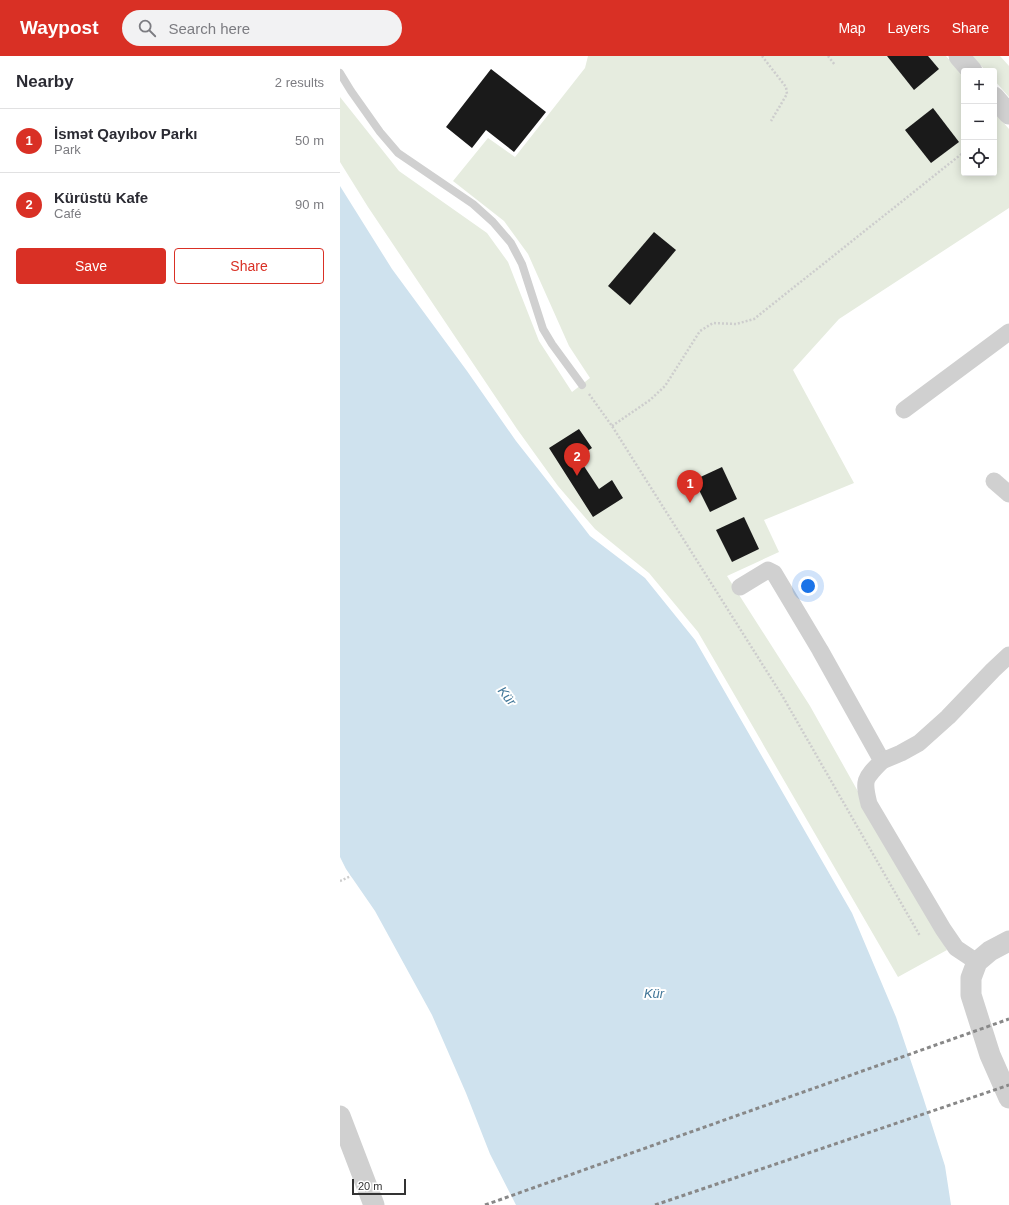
<!DOCTYPE html>
<html lang="en">
<head>
<meta charset="utf-8">
<style>
	body { margin:0; font-family:Helvetica,sans-serif; background:#f2f2f3; color:#2b2b33 }
	.controls { position:absolute; right:12px; top:12px; display:grid; overflow:hidden; border-radius:4px; box-shadow:0 2px 10px #0003 }
	.controls button { width:36px; height:36px; display:grid; place-items:center; padding:0; border:0; border-bottom:1px solid #e1e1e2; background:#fff; color:#2b2b33; font:20px sans-serif }
	.scale { position:absolute; left:12px; bottom:10px; width:54px; box-sizing:border-box; padding-left:4px; border:2px solid #333; border-top:0; font-size:11px; line-height:14px; white-space:nowrap; color:#333; -webkit-text-stroke:3px #fff; paint-order:stroke }
	.you { position:absolute; left:468px; top:530px; width:14px; height:14px; margin:-10px; border:3px solid #fff; border-radius:50%; background:#1a73e8; box-shadow:0 0 0 6px #1a73e833 }
	.badge { display:grid; place-items:center; width:26px; height:26px; border-radius:50%; background:#d93025; color:#fff; font-size:13px; font-weight:700 }
	.pin { position:absolute; translate:-50% -33px; filter:drop-shadow(0 1px 2px #0008) }
	.pin::after { content:''; position:absolute; top:21px; width:14px; height:12px; background:inherit; clip-path:polygon(0 0,100% 0,50% 100%) }
	.list { margin:0; padding:0; list-style:none }
	h2 { display:flex; justify-content:space-between; align-items:center; height:52px; margin:0; padding:0 16px; font-size:17px }
	h2 small { font-size:13px; font-weight:400; color:#7c7c81 }
	.list li { display:grid; grid-template-columns:26px 1fr auto; gap:12px; align-items:center; box-sizing:border-box; height:64px; padding:0 16px; border-top:1px solid #e1e1e2 }
	.list b { display:block; font-size:15px; white-space:nowrap }
	.list p { margin:0; font-size:13px; white-space:nowrap; color:#7c7c81 }
	.list em { font-size:13px; font-style:normal; color:#7c7c81 }
	.actions { display:flex; gap:8px; padding:12px 16px }
	.actions a { flex:1; padding:9px 0; border:1px solid #d93025; border-radius:4px; text-align:center; font-size:14px; color:#d93025 }
	.actions .main { background:#d93025; color:#fff }
	.icon { flex:none; width:22px; height:22px; fill:none; stroke:currentColor; stroke-width:2; stroke-linecap:round; stroke-linejoin:round }
	.map { position:relative; flex:none; width:669px; height:1149px; overflow:hidden }
	header { display:flex; align-items:center; gap:24px; box-sizing:border-box; height:56px; padding:0 20px; background:#d93025; color:#fff }
	header strong { font-size:19px }
	nav { display:flex; gap:22px; margin-inline-start:auto; font-size:14px }
	.search { width:280px; height:36px; background:#f2f2f3; display:flex; align-items:center; gap:10px; box-sizing:border-box; padding:0 14px; border-radius:22px; color:#7c7c81; font-size:15px }
	main { display:flex }
	aside { flex:1; background:#fff }
	.map>svg:first-child { display:block }
</style>
</head>
<body>
<header>
<strong>Waypost</strong>
<div class="search"><svg class="icon" aria-label="search" viewBox="0 0 24 24"><circle cx="10" cy="10" r="6"/><path d="M15 15l6 6"/></svg>Search here</div>
<nav><a>Map</a><a>Layers</a><a>Share</a></nav>
</header>
<main>
<aside>
<h2>Nearby<small>2 results</small></h2>
<ul class="list">
<li><span class="badge">1</span><div><b>İsmət Qayıbov Parkı</b><p>Park</p></div><em>50 m</em></li>
<li><span class="badge">2</span><div><b>Kürüstü Kafe</b><p>Café</p></div><em>90 m</em></li>
</ul>
<div class="actions"><a class="main">Save</a><a>Share</a></div>
</aside>
<div class="map">
<svg width="669" height="1149" viewBox="0 0 669 1149">
	<rect width="100%" height="100%" fill="#fff"/>
	<g fill="#e6ecdf">
		<path d="M248 0H606L624 21V117H654V56L669 73V152L499 263 453 314 514 427 424 464 439 496 387 520 470 650 607 894 558 921 358 576 309 517 255 473 218 430 177 373 28 151 0 106V41L59 115 147 177 168 206 199 285 232 336 250 322 229 290 188 198 164 165 113 125 148 82 175 101 245 12Z"/>
		<path d="M632 0H660L669 10V41L654 24V15H646Z"/>
	</g>
	<path fill="#cfe2ee" d="M0 130 52 213 127 315 176 385 213 432 250 480 305 522 355 584 512 857 556 961 583 1041 605 1110 611 1149H176L150 1098 126 1037 92 959 35 855 6 813 0 801Z"/>
	<g fill="#1a1a1a">
		<path d="M547 0H588L599 13 574 34Z"/>
		<path d="M151 13 206 56 174 96 146 74 132 92 106 71Z"/>
		<path d="M593 52 619 86 591 107 565 74Z"/>
		<path d="M314 176 336 194 290 249 268 230Z"/>
		<path d="M239 373 252 392 238 401 259 433 272 424 283 442 253 461 209 392Z"/>
		<path d="M382 411 397 443 370 456 354 424Z"/>
		<path d="M404 461 419 493 392 506 376 474Z"/>
	</g>
	<g fill="none" stroke-linecap="round" stroke-linejoin="round">
		<g stroke="#cdcdcd" stroke-width="2.5" stroke-dasharray="2 2" stroke-linecap="butt">
			<path d="M422 0 446 31 447 38 431 65"/>
			<path d="M488 0 495 9"/>
			<path d="M249 338 272 370 443 641 580 880"/>
			<path d="M272 370 310 344 325 330 360 275 373 267 396 268 414 263 624 96"/>
			<path d="M0 825 11 820"/>
		</g>
		<path stroke="#d0d0d0" stroke-width="8" d="M0 17 11 35 40 76 58 97 133 148 153 166 171 187 182 208 203 273 212 288 242 329"/>
		<g stroke="#d0d0d0" stroke-width="17">
			<path d="M564 354 669 276"/>
			<path d="M654 425 669 438"/>
			<path d="M400 531 428 514 434 517 480 594 542 705C524 723 523 724 529 748L603 873 616 892 637 906"/>
			<path d="M542 705 561 697 579 687 608 661 653 614 669 599"/>
		</g>
		<g stroke="#d0d0d0" stroke-width="21">
			<path d="M619 0 632 15"/>
			<path d="M654 41 669 58"/>
			<path d="M669 885 650 895 637 906 631 922V939L650 999 669 1042"/>
			<path d="M0 1060 34 1149"/>
		</g>
		<g stroke="#888" stroke-width="3" stroke-dasharray="4 3" stroke-linecap="butt">
			<path d="M145 1149 669 963"/>
			<path d="M315 1149 669 1029"/>
		</g>
	</g>
	<g text-anchor="middle" dominant-baseline="central" stroke-width="4" stroke-linejoin="round" paint-order="stroke">
		<g font-size="13" font-style="italic" fill="#3f7597" stroke="#fff">
			<text transform="translate(167 640) rotate(51)">Kür</text>
			<text x="314" y="937">Kür</text>
		</g>
	</g>
</svg>
<div class="controls">
<button>+</button>
<button>−</button>
<button><svg class="icon" aria-label="locate" viewBox="0 0 24 24"><circle cx="12" cy="12" r="6"/><path d="M12 2v4M12 18v4M2 12h4M18 12h4"/></svg></button>
</div>
<div class="scale">20 m</div>
<div class="you"></div>
<div class="pin badge" style="left:350px;top:447px">1</div>
<div class="pin badge" style="left:237px;top:420px">2</div>
</div>
</main>
</body>
</html>
